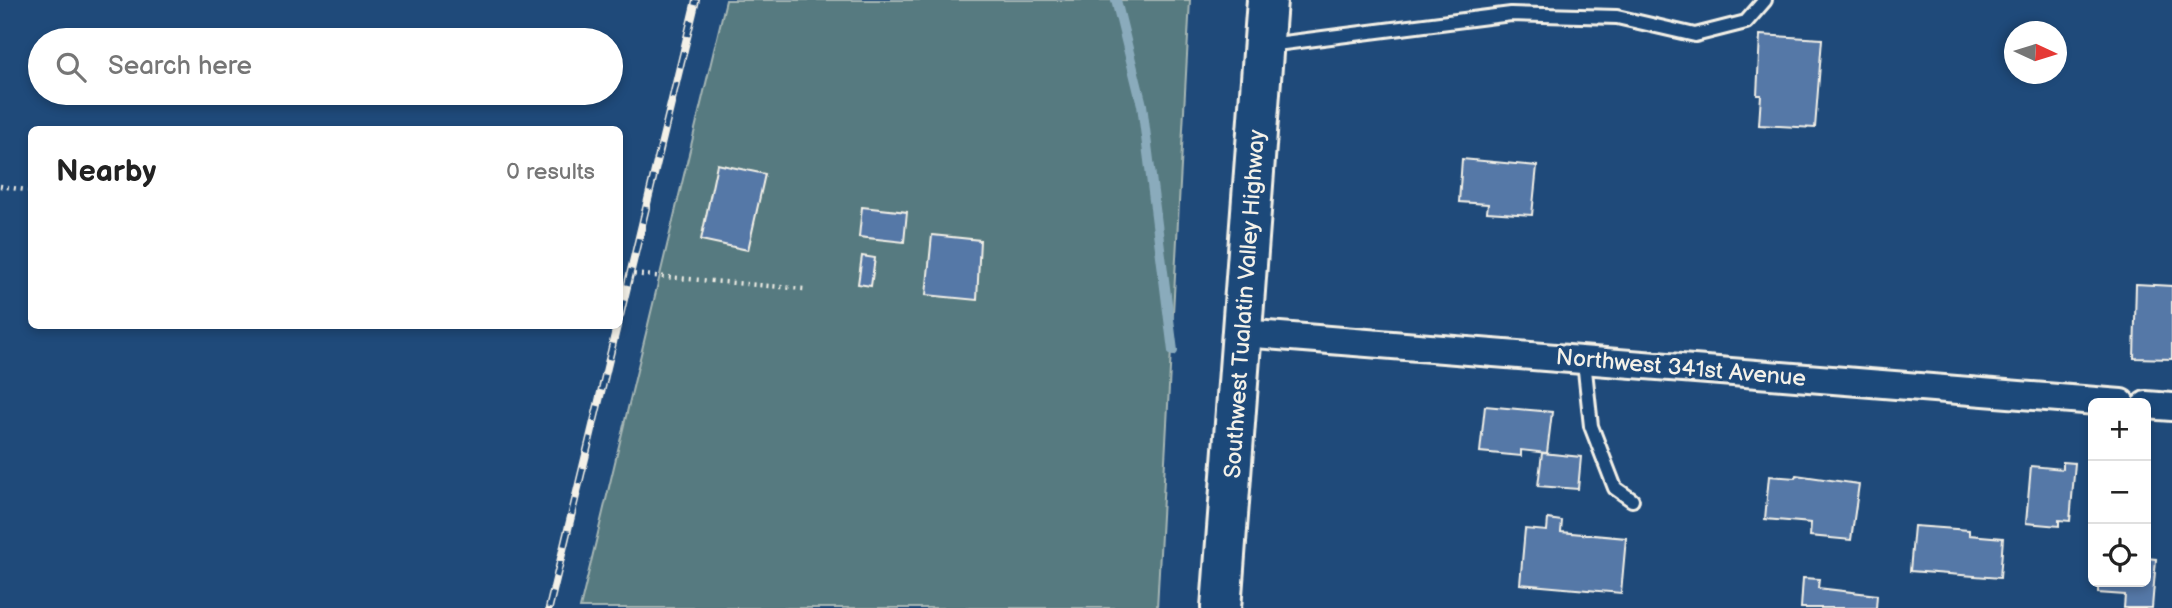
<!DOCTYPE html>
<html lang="en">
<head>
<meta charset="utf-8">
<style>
	body { margin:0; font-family:"Balsamiq Sans",sans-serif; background:#f2f2f2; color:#222 }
	.controls { position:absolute; right:21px; bottom:21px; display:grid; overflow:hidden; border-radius:10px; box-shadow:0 4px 10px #0003 }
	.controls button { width:63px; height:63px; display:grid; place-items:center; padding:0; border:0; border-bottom:2px solid #e0e0e0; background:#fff; color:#222; font:35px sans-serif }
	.compass { position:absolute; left:2004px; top:21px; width:63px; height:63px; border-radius:50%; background:#fff; box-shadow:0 4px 10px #0003; rotate:94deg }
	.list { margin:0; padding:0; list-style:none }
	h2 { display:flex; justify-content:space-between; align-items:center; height:91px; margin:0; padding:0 28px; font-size:30px }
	h2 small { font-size:23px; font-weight:400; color:#767676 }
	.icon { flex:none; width:38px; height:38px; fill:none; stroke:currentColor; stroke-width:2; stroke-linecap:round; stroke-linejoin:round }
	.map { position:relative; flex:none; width:2172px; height:608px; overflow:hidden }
	.search { position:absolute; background:#fff; box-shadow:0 4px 10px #0003; left:28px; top:28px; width:595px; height:77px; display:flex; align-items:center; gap:18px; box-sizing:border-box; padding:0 24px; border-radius:38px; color:#767676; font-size:26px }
	.panel { position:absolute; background:#fff; box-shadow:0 4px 10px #0003; left:28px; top:126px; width:595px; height:203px; border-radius:10px }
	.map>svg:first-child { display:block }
</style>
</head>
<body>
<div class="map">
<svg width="2172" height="608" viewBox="0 0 2172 608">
	<rect width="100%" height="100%" fill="#1f4a7a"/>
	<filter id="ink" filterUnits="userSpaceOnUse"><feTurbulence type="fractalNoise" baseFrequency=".0143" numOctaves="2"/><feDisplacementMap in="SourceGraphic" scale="14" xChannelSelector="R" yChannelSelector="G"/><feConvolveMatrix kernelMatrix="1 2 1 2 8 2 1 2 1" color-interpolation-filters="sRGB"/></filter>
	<g filter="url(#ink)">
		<path fill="#577a80" stroke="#a6b6b4" stroke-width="2" d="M726 0H1190L1157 608H580Z"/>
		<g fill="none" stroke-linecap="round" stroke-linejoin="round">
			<path stroke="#8aabbc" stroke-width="10" d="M1116 0 1142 105 1173 351"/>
		</g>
		<g fill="#5478a7" stroke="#f4f1e8" stroke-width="2">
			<path d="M1760 35 1822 39 1815 128 1759 125 1761 95H1757Z"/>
			<path d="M1462 159 1537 166 1532 215 1487 212 1488 204 1459 202Z"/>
			<path d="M717 164 765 174 748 250 701 240Z"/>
			<path d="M862 207 907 212 904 242 859 237Z"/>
			<path d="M932 235 980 240 977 300 926 295Z"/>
			<path d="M862 256 875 258 871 286 858 284Z"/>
			<path d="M2136 284 2172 286V359L2134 358Z"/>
			<path d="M1485 406 1552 412 1547 453 1521 450V456L1480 452Z"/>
			<path d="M1542 453 1581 457 1578 489 1538 486Z"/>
			<path d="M2063 462 2075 463 2070 521 2059 520V526L2026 523 2031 466 2063 469Z"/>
			<path d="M1796 475 1859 484 1851 540 1810 536 1811 523 1765 519 1769 476 1795 478Z"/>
			<path d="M1548 519 1562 521 1561 532 1626 538 1621 593 1520 584 1525 529 1547 531Z"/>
			<path d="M1914 526 1969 530V535L2003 538 2000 578 1910 571Z"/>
			<path d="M2146 558 2156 559 2152 608H2124L2125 595 2098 593V582H2146Z"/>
			<path d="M1803 578 1819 579 1818 588 1877 595 1876 608H1801Z"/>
		</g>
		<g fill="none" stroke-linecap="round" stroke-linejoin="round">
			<g stroke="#f4f1e8" stroke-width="18">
				<g id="lane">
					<path d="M1268 45 1511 14 1617 17 1695 35 1746 22 1765 0"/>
					<path d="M1584 361 1591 426 1615 488 1632 500"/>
				</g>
			</g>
			<g stroke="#f4f1e8" stroke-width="32">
				<g id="street">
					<path d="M1242 333 2121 403"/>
					<path d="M2146 405 2172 407"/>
				</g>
			</g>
			<g stroke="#f4f1e8" stroke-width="44">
				<path id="highway" d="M1221 608 1267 0"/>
			</g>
			<g stroke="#f4f1e8" stroke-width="4.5" stroke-dasharray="2 5" stroke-linecap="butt">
				<path d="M0 186 32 191"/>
				<path d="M620 273 804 289"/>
			</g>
			<use href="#lane" stroke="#1f4a7a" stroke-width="12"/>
			<use href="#street" stroke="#1f4a7a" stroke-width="26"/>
			<use href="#highway" stroke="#1f4a7a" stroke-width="38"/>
			<g stroke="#f4f1e8" stroke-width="8">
				<g id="rail">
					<path d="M620 316 696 0"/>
					<path d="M549 608 617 326"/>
				</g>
			</g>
			<use href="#rail" stroke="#1f4a7a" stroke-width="5" stroke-dasharray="16" stroke-linecap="butt"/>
		</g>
	</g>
	<g text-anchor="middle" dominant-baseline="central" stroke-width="5" stroke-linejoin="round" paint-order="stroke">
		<g font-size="23" fill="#f4f1e8" stroke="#1f4a7a">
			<text transform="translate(1245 304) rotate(-86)">Southwest Tualatin Valley Highway</text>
			<text transform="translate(1681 368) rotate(5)">Northwest 341st Avenue</text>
		</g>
	</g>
</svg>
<div class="controls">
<button>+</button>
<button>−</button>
<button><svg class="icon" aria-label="locate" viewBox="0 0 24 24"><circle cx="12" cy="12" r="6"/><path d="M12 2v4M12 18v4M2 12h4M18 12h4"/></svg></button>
</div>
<svg class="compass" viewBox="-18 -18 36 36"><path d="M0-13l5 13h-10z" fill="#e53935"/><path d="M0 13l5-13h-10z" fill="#767676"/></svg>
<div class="search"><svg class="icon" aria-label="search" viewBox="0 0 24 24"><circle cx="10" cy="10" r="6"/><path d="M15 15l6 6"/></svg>Search here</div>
<section class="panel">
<h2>Nearby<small>0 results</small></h2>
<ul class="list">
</ul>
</section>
</div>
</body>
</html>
